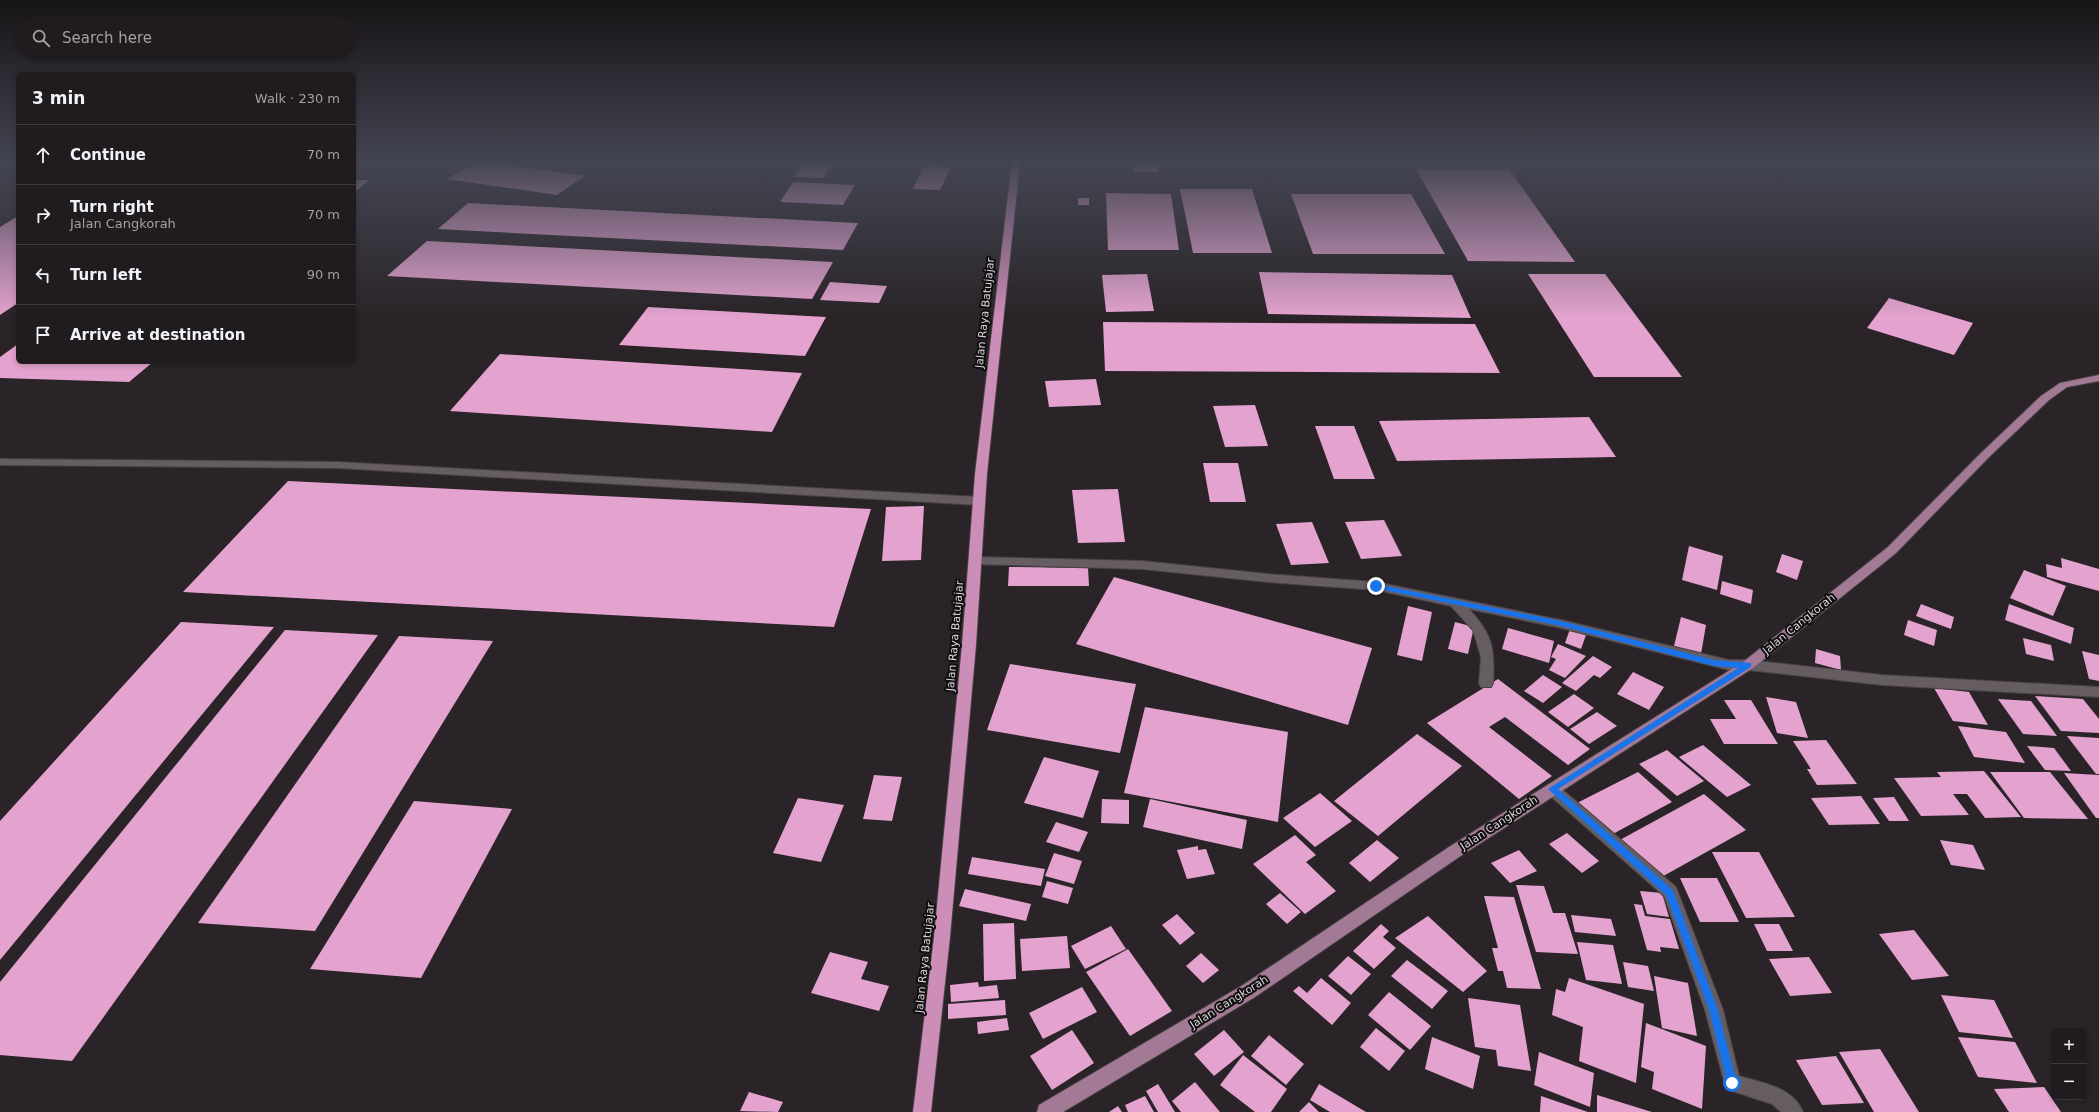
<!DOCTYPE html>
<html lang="en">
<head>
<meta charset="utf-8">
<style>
	body { margin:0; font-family:"DejaVu Sans",sans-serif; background:#2d282b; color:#f1f3f6 }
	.controls { position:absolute; right:12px; bottom:12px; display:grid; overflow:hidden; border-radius:6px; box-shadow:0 2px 6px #0003 }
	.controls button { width:36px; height:36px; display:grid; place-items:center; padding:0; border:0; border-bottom:1px solid #3d393c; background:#201b1e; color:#f1f3f6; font:20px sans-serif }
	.stop { position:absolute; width:12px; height:12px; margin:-9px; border:3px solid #1a73e8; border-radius:50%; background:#fff }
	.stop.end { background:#1a73e8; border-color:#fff; box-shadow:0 1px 4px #0008 }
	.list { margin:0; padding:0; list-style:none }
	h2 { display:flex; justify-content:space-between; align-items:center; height:52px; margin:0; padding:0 16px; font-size:17px }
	h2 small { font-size:13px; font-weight:400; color:#a2a1a4 }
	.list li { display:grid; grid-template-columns:26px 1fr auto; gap:12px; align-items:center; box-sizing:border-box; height:60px; padding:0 16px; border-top:1px solid #3d393c }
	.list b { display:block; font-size:15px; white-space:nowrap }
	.list p { margin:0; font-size:13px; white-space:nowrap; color:#a2a1a4 }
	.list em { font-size:13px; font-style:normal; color:#a2a1a4 }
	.icon { flex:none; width:22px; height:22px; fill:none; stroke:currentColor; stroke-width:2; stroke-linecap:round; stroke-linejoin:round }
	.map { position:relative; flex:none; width:2099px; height:1112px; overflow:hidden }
	.search { position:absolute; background:#201b1e; box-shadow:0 2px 6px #0003; left:16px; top:16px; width:340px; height:44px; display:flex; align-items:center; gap:10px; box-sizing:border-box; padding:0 14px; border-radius:22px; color:#a2a1a4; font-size:15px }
	.panel { position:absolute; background:#201b1e; box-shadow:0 2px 6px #0003; left:16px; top:72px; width:340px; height:292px; border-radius:6px }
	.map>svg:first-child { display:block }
</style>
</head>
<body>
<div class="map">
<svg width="2099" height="1112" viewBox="0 0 2099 1112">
	<rect width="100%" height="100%" fill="#2a2428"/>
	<g fill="#e4a3ce">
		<path d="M476 162H486L585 176 557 195 447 179Z"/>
		<path d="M804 162H833L823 178 794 177Z"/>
		<rect x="1134" y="164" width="24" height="8"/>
		<path d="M924 165 951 167 940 190 913 189Z"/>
		<path d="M1416 169H1509L1575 262 1468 261Z"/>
		<path d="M354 180H369L354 193Z"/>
		<path d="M793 182 855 185 843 205 780 202Z"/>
		<path d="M1180 189H1252L1272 253H1193Z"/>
		<path d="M1106 193 1171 194 1179 250H1108Z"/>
		<path d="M1291 194H1411L1445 254H1313Z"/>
		<rect x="1078" y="198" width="11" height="7"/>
		<path d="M468 203 858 223 843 250 438 229Z"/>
		<path d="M18 216V303L0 315V227Z"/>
		<path d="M427 241 833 262 812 299 387 276Z"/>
		<path d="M1259 272 1452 275 1471 318 1268 314Z"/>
		<path d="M1147 274 1154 311 1106 312 1102 275Z"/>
		<path d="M1528 274H1605L1682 377H1594Z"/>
		<path d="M830 282 887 286 879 303 820 300Z"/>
		<path d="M1889 298 1973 323 1954 355 1867 328Z"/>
		<path d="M648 307 826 317 805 356 619 345Z"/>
		<path d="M1103 322 1475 324 1500 373 1105 371Z"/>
		<path d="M18 344V362H153L129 382 0 378V357Z"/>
		<path d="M500 354 802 373 772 432 450 411Z"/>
		<path d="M1096 379 1101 405 1049 407 1045 381Z"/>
		<path d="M1255 405 1268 446 1225 447 1213 406Z"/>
		<path d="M1589 417 1616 457 1397 461 1379 421Z"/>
		<path d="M1315 426H1354L1375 479H1334Z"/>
		<path d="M1203 463H1238L1246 502H1210Z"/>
		<path d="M288 481 871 509 834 627 183 592Z"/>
		<path d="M1118 489 1125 542 1078 543 1072 490Z"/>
		<path d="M924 506 921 560 882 561 886 507Z"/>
		<path d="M1384 520 1402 556 1361 559 1345 522Z"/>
		<path d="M1312 522 1329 563 1291 565 1276 524Z"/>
		<path d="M1689 546 1723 556 1717 590 1682 580Z"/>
		<path d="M1782 554 1803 561 1797 580 1776 572Z"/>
		<path d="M2061 558 2099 569V591L2047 577 2046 564 2062 568Z"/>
		<path d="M1009 567 1088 568 1089 586H1008Z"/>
		<path d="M2024 570 2066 586 2053 616 2010 598Z"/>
		<path d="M1114 577 1372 648 1348 725 1076 644Z"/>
		<path d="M1722 581 1753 590 1751 604 1720 594Z"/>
		<path d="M1921 604 1954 617 1951 629 1916 616Z"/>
		<path d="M2009 604 2074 628 2071 644 2005 620Z"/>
		<path d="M1408 606 1432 612 1422 661 1397 655Z"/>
		<path d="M1681 617 1706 625 1701 654 1674 646Z"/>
		<path d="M1908 620 1937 630 1934 646 1904 635Z"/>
		<path d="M181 622 274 627 0 960V821Z"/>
		<path d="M1455 622 1474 627 1468 654 1448 649Z"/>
		<path d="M1508 628 1554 641 1549 663 1502 649Z"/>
		<path d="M1570 629 1586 635 1581 649 1565 643Z"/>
		<path d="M285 630 378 635 72 1061 0 1055V982Z"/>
		<path d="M399 636 493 641 315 931 198 923Z"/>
		<path d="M2023 638 2051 645 2054 661 2026 654Z"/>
		<path d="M1558 644 1586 656 1565 678 1549 670 1556 659 1551 657Z"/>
		<path d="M1816 649 1840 656 1841 670 1815 663Z"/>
		<path d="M2082 651 2099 655V681L2089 679Z"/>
		<path d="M1593 656 1612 667 1600 678 1594 675 1576 691 1562 683Z"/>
		<path d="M1010 664 1136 684 1120 753 987 730Z"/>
		<path d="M1633 672 1664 687 1649 710 1617 694Z"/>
		<path d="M1543 675 1562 687 1543 703 1524 691Z"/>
		<path d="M1498 679 1590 749 1568 765 1505 717 1489 727 1552 776 1519 799 1427 723Z"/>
		<path d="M1934 688 1969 692 1988 725 1953 721Z"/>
		<path d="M1574 694 1594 708 1568 727 1548 712Z"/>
		<path d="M2035 696 2083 699 2099 719V733L2061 731Z"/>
		<path d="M1766 697 1796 702 1808 738 1777 733Z"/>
		<path d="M1998 699 2031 701 2057 736 2023 734Z"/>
		<path d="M1724 700H1751L1778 744H1724L1710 719H1736Z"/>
		<path d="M1145 707 1288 732 1278 822 1124 793Z"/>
		<path d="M1597 712 1617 726 1589 744 1570 729Z"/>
		<path d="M1958 726 2006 732 2025 763 1974 757Z"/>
		<path d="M1417 734 1462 766 1378 836 1334 801Z"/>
		<path d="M2067 736 2099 738V774H2096Z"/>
		<path d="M1826 740 1857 784 1817 785 1807 769H1811L1793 741Z"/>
		<path d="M1703 745 1751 785 1727 797 1679 757Z"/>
		<path d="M2027 746 2054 748 2071 771 2045 770Z"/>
		<path d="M1667 750 1704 781 1677 796 1639 764Z"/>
		<path d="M1044 757 1099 771 1083 818 1024 803Z"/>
		<path d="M1984 771 2021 817 1985 818 1967 794H1953L1969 815 1921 816 1894 778 1941 777 1937 772Z"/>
		<path d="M1638 772 1672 802 1611 835 1577 803Z"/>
		<path d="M1990 772H2050L2088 819 2024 818Z"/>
		<path d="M2064 773 2099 775V818H2096Z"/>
		<path d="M874 775 902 777 892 821 863 819Z"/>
		<path d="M1320 793 1352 821 1315 847 1283 818Z"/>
		<path d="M1704 794 1746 830 1658 879 1618 841Z"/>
		<path d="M1861 796 1880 824 1829 825 1811 798Z"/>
		<path d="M1894 797 1909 821H1889L1873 798Z"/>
		<path d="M798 798 844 805 821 862 773 853Z"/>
		<path d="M1102 799 1129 800V824L1101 823Z"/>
		<path d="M1150 799 1247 820 1242 849 1143 827Z"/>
		<path d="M414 801 512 809 421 978 310 969Z"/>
		<path d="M1056 822 1088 832 1079 852 1046 842Z"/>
		<path d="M1567 833 1599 861 1582 873 1549 844Z"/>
		<path d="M1295 835 1316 855 1306 862 1336 891 1305 914 1253 864Z"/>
		<path d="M1377 840 1399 858 1370 882 1349 863Z"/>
		<path d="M1940 840 1973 845 1985 870 1951 865Z"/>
		<path d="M1198 846V850L1206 849 1215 874 1187 879 1177 850Z"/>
		<path d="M1519 850 1537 871 1510 883 1491 863Z"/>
		<path d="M1712 852H1759L1795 917 1746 918Z"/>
		<path d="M1054 853 1082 861 1074 884 1045 876Z"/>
		<path d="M972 857 1045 869 1041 886 968 874Z"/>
		<path d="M1680 878H1717L1739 922H1700Z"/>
		<path d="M1047 881 1073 888 1068 904 1042 897Z"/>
		<path d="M1516 885 1544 886 1553 913H1565L1578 954 1536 952Z"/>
		<path d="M965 889 1031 904 1026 921 959 906Z"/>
		<path d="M1640 891 1662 893 1669 917 1647 914Z"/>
		<path d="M1280 893 1301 912 1287 924 1266 904Z"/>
		<path d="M1484 896 1514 897 1541 989 1507 988 1503 971H1498L1492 948H1498Z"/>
		<path d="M1634 904 1642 905 1645 916 1670 919 1679 949 1660 947 1661 952 1647 950Z"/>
		<path d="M1177 914 1195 933 1180 945 1162 925Z"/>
		<path d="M1571 915 1611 919 1616 936 1575 932Z"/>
		<path d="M1428 916 1487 971 1463 992 1395 938Z"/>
		<path d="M1014 923 1016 979 984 981 983 924Z"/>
		<path d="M1381 924 1389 931 1383 937 1396 948 1374 969 1353 951Z"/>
		<path d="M1754 924H1779L1793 951H1767Z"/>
		<path d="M1111 926 1126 949 1085 969 1071 946Z"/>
		<path d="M1914 930 1949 976 1912 980 1879 934Z"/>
		<path d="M1067 936 1070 968 1022 971 1020 939Z"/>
		<path d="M1577 942 1613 945 1622 984 1586 980Z"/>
		<path d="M1128 949 1172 1011 1130 1036 1086 972Z"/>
		<path d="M830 952 868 962 861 979 889 986 879 1011 811 993Z"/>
		<path d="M1201 953 1219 970 1203 983 1186 966Z"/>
		<path d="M1348 956 1371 974 1351 995 1328 976Z"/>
		<path d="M1809 957 1832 993 1790 996 1769 959Z"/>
		<path d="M1407 960 1448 991 1432 1009 1391 976Z"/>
		<path d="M1623 962 1648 966 1654 991 1628 987Z"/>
		<path d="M1654 976 1688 983 1697 1036 1662 1028Z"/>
		<path d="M1321 978 1351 1003 1332 1025 1293 991 1299 986 1307 993Z"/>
		<path d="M1569 978 1644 1004 1636 1083 1579 1061 1583 1027 1552 1015 1556 989 1565 992Z"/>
		<path d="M978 982 979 987 997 985 999 998 951 1002 950 985Z"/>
		<path d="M1082 987 1097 1012 1043 1039 1029 1013Z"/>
		<path d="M1389 992 1431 1026 1410 1050 1368 1015Z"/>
		<path d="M1941 995 1994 1000 2013 1038 1959 1032Z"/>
		<path d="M1468 998 1520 1005 1531 1071 1498 1066 1496 1050 1475 1047Z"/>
		<path d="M1005 1000 1006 1015 948 1019V1004Z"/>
		<path d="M1007 1018 1009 1030 978 1034 977 1022Z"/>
		<path d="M1646 1023 1706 1046 1702 1109 1652 1089 1654 1072 1641 1067Z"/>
		<path d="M1376 1028 1405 1051 1389 1071 1360 1047Z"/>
		<path d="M1072 1030 1094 1063 1052 1090 1030 1056Z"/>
		<path d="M1224 1030 1244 1052 1214 1076 1194 1054Z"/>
		<path d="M1269 1035 1304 1064 1286 1085 1251 1056Z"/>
		<path d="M1432 1037 1480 1056 1473 1089 1425 1069Z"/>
		<path d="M1958 1037 2015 1042 2037 1083 1978 1077Z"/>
		<path d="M1880 1049 1919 1112H1874L1839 1052Z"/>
		<path d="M1539 1052 1594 1073 1590 1107 1534 1085Z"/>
		<path d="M1243 1055 1287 1089 1271 1112H1255L1220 1085Z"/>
		<path d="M1836 1056 1864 1103 1822 1105 1796 1060Z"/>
		<path d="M1195 1082 1220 1112H1181L1172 1101Z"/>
		<path d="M1158 1084 1175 1112H1158L1146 1091Z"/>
		<path d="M1319 1084 1366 1112H1330L1310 1100Z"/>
		<path d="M2044 1087 2061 1112H2009L1994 1089Z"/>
		<path d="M749 1092 783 1102 778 1112 740 1111Z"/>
		<path d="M1597 1095 1652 1112H1597Z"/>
		<path d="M1145 1096 1154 1112H1128L1125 1105Z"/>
		<path d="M1541 1096 1588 1112H1540Z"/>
		<path d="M1309 1102 1319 1112H1299Z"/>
		<path d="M1118 1106 1122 1112H1109Z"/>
	</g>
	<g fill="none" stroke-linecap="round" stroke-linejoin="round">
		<g stroke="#474245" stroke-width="2">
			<g id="minor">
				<path d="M0 459 337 462 979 497 985 501 979 505 337 468 0 465Z"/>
				<path d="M975 557 1142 561 1268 574 1376 582 1561 620 1729 660H1748L1882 675 2099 687V697L1882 685 1748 670H1729L1561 628 1469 609C1493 635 1495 649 1493 683L1491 687H1481L1479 683 1481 657 1473 630 1451 606 1376 590 1268 582 1142 569 971 564 969 561 971 558Z"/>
				<path d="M1552 783 1557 785 1676 887 1723 1010 1739 1076C1763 1083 1793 1087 1803 1112H1781L1772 1104 1726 1089 1705 1010 1664 896 1547 793 1545 789 1547 785Z"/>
			</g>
		</g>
		<g stroke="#474245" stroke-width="2">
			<path id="major" d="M2099 375V381L2067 387 2049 400 1989 457 1896 553 1753 668 1459 857 1255 997 1063 1112H1037L1039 1105 1243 985 1449 847 1743 662 1888 547 1981 453 2041 396 2060 383Z"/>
		</g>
		<g stroke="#474245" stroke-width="2">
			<path id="highway" d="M1012 162H1020L987 474 976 645 950 937 931 1112H913L934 937 962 645 975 474Z"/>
		</g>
		<use href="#minor" fill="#655d62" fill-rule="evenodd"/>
		<use href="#major" fill="#a37a95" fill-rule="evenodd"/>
		<use href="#highway" fill="#cc8db7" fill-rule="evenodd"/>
	</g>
	<linearGradient id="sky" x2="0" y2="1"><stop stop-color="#171416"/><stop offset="0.51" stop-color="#444553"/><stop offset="1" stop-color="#444553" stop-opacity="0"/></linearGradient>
	<rect width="2099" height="318" fill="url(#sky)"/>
	<path fill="#1a73e8" d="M1376 584 1561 621 1714 660 1751 663V667L1558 789 1673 890 1718 1010 1737 1083 1736 1086H1729L1727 1083 1709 1010 1666 895 1548 789 1738 668 1714 666 1561 626 1374 588V585Z"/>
	<g text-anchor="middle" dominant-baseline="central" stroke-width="4" stroke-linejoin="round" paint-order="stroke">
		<g font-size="11" fill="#dcd7da" stroke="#110e10">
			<text transform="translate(985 313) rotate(-84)">Jalan Raya Batujajar</text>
			<text transform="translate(1799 624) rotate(-39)">Jalan Cangkorah</text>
			<text transform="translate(955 636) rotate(-85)">Jalan Raya Batujajar</text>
			<text transform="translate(1499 823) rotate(-33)">Jalan Cangkorah</text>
			<text transform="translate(925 958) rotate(-84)">Jalan Raya Batujajar</text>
			<text transform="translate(1229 1002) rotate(-32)">Jalan Cangkorah</text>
		</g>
	</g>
</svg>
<div class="controls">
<button>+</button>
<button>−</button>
</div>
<div class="stop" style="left:1732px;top:1083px"></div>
<div class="stop end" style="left:1376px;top:586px"></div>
<div class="search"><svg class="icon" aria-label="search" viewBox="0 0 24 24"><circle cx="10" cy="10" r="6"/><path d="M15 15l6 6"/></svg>Search here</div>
<section class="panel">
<h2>3 min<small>Walk · 230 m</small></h2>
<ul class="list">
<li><svg class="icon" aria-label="ahead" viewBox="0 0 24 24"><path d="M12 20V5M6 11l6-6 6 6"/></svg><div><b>Continue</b></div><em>70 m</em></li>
<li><svg class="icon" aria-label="right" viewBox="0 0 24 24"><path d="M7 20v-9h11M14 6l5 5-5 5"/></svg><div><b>Turn right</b><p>Jalan Cangkorah</p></div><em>70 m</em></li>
<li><svg class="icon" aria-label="left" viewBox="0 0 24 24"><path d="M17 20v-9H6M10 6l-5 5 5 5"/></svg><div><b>Turn left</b></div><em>90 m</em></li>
<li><svg class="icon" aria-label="arrive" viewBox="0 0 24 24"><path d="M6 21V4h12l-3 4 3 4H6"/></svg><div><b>Arrive at destination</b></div></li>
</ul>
</section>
</div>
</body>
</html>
